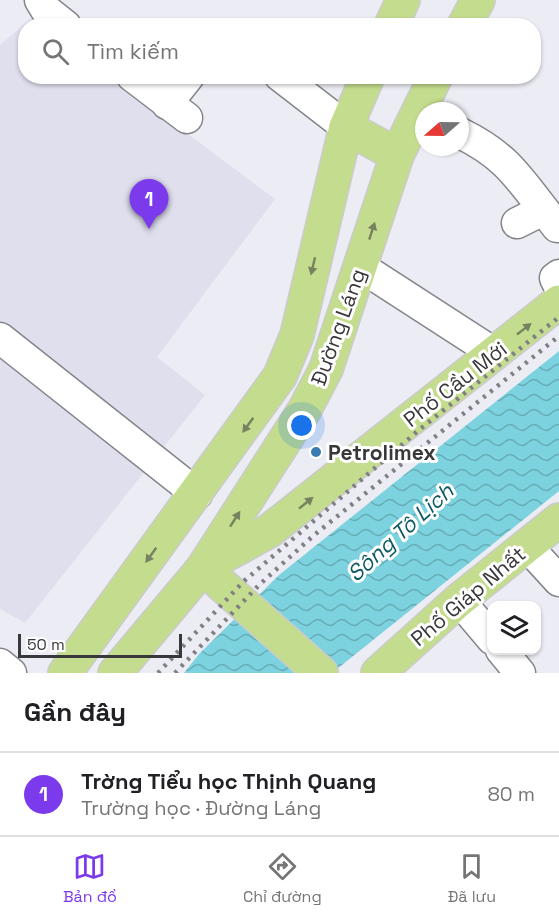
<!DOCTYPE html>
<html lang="vi">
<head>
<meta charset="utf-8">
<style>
	body { margin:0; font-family:"Space Grotesk",sans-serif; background:#f6f6f6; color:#202124 }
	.controls { position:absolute; right:18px; bottom:18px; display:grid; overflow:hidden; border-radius:12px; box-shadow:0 2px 4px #0004 }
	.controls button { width:54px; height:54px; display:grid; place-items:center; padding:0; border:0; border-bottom:2px solid #e0e0e0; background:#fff; color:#202124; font:30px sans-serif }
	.compass { position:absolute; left:415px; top:102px; width:54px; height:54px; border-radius:50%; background:#fff; box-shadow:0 2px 4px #0004; rotate:250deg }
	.scale { position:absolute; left:18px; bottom:15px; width:164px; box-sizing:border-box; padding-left:6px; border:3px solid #38383b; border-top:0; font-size:16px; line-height:21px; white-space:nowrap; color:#38383b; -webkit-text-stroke:4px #fff; paint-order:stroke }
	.you { position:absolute; left:302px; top:426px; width:21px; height:21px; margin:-15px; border:4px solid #fff; border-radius:50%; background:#1a73e8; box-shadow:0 0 0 9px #1a73e833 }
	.badge { display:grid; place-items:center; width:39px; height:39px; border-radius:50%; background:#7c3aed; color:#fff; font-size:20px; font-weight:700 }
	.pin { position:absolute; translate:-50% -50px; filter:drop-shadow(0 2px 3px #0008) }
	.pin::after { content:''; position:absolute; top:32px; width:21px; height:18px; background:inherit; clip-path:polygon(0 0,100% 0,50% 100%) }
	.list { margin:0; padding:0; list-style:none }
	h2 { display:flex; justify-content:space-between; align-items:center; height:78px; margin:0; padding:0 24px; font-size:26px }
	h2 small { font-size:20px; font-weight:400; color:#757577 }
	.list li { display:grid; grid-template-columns:39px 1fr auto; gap:18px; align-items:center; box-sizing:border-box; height:84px; padding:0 24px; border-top:2px solid #e0e0e0 }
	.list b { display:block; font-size:22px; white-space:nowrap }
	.list p { margin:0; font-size:20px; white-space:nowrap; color:#757577 }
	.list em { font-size:20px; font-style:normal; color:#757577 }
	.icon { flex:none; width:33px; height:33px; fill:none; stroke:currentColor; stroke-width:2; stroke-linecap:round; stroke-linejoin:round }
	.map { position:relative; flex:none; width:559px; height:673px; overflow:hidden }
	.search { position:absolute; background:#fff; box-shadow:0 2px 4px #0004; left:18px; right:18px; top:18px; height:66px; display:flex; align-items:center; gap:15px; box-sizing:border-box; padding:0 21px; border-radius:24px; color:#757577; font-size:22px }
	.sheet { height:162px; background:#fff }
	nav { display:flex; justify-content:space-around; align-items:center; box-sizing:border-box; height:84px; border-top:2px solid #e0e0e0; background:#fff; font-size:16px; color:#757577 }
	nav a { display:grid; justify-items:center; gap:3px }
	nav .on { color:#7c3aed }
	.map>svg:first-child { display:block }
</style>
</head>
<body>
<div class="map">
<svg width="559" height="673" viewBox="0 0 559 673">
	<defs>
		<pattern id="water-waves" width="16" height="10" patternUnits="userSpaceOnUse" patternTransform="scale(1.5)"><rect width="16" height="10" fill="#7cd3df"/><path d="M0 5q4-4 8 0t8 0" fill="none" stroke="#67acb6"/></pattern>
	</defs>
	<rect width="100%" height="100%" fill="#ecedf4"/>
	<path fill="#dfdfee" d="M39 11 58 25 26 26V76L125 77 141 99 275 199 157 357 205 395 25 623 0 609V45Z"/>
	<path fill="url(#water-waves)" d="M559 351V491L332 673H184L199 654 279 575Z"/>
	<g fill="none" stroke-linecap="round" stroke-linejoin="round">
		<g stroke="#84858b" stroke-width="33">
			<g id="minor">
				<path d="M40 0 46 10 66 26"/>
				<path d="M132 76 187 118"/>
				<path d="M280 76 346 127"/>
				<path d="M167 104 189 76"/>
				<path d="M460 133C505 155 517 175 547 214"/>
				<path d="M517 223 541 211 547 214 557 227"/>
				<path d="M361 267 494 353"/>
				<path d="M559 275 555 278 559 286"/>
				<path d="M0 338 197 494"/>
				<path d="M527 546 559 581"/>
				<path d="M459 600 492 639"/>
				<path d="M501 650 520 673"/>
				<path d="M0 664 11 673"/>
			</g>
		</g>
		<g stroke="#cbcbcc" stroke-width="36">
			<g id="major">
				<path d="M391 26 403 0"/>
				<path d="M464 26 478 0"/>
				<path d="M346 127 397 155"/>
				<path d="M207 565 269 531 559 302"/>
				<path d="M203 568 321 673"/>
				<path d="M65 673 280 376 297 335 346 127 368 76"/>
				<path d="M115 673 203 568 305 409 326 369 397 155 436 76"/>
				<path d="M378 673 459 600 559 520"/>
			</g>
		</g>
		<use href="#minor" stroke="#fff" stroke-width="30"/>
		<use href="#major" stroke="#c4dc8d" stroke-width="33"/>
		<g stroke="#7f7f84" stroke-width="4.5" stroke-dasharray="3 6" stroke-linecap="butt">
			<path d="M158 673 243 582 419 430 559 317"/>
			<path d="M175 673 259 585 313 536 559 336"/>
		</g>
	</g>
	<defs><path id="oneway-solid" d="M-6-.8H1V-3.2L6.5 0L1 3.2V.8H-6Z" transform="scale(1.5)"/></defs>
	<g fill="#778260">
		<use href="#oneway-solid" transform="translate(372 231) rotate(-72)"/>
		<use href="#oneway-solid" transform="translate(313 266) rotate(103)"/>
		<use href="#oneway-solid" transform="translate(524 329) rotate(-38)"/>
		<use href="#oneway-solid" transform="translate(248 425) rotate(126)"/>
		<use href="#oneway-solid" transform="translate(306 503) rotate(-39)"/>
		<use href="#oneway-solid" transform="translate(235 519) rotate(-57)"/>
		<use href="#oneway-solid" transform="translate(151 555) rotate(126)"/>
	</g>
	<circle fill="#377db2" stroke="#fff" stroke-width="2" cx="316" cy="452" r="6"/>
	<g text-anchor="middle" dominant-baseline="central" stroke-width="6" stroke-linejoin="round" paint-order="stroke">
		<g font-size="21" fill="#38383b" stroke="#fff">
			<text transform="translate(338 327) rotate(-70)">Đường Láng</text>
			<text transform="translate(455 384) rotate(-38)">Phố Cầu Mới</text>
			<text transform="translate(468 596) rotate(-40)">Phố Giáp Nhất</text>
		</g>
		<g font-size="21" font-weight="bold" fill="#38383b" stroke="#fff" text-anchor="start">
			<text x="328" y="452">Petrolimex</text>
		</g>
		<g font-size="22" font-style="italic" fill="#0e5a63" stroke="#fff">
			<text transform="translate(400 532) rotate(-42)">Sông Tô Lịch</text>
		</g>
	</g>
</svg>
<div class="controls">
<button><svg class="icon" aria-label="layers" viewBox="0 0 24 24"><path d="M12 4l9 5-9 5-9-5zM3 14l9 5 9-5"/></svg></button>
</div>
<svg class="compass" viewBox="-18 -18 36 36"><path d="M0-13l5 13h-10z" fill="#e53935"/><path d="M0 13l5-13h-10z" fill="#757577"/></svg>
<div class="scale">50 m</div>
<div class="you"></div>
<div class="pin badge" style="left:149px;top:229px">1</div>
<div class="search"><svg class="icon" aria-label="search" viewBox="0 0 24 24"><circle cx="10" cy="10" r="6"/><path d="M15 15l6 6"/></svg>Tìm kiếm</div>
</div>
<section class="sheet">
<h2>Gần đây<small></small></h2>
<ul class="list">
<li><span class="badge">1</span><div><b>Trờng Tiểu học Thịnh Quang</b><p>Trường học · Đường Láng</p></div><em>80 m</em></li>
</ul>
</section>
<nav>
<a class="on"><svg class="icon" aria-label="map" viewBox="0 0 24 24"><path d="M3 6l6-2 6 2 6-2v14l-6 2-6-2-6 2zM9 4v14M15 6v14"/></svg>Bản đồ</a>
<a><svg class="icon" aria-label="directions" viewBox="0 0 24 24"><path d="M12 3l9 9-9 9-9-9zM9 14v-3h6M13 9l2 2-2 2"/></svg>Chỉ đường</a>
<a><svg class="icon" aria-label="saved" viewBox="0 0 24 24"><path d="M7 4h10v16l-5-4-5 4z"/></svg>Đã lưu</a>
</nav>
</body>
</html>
